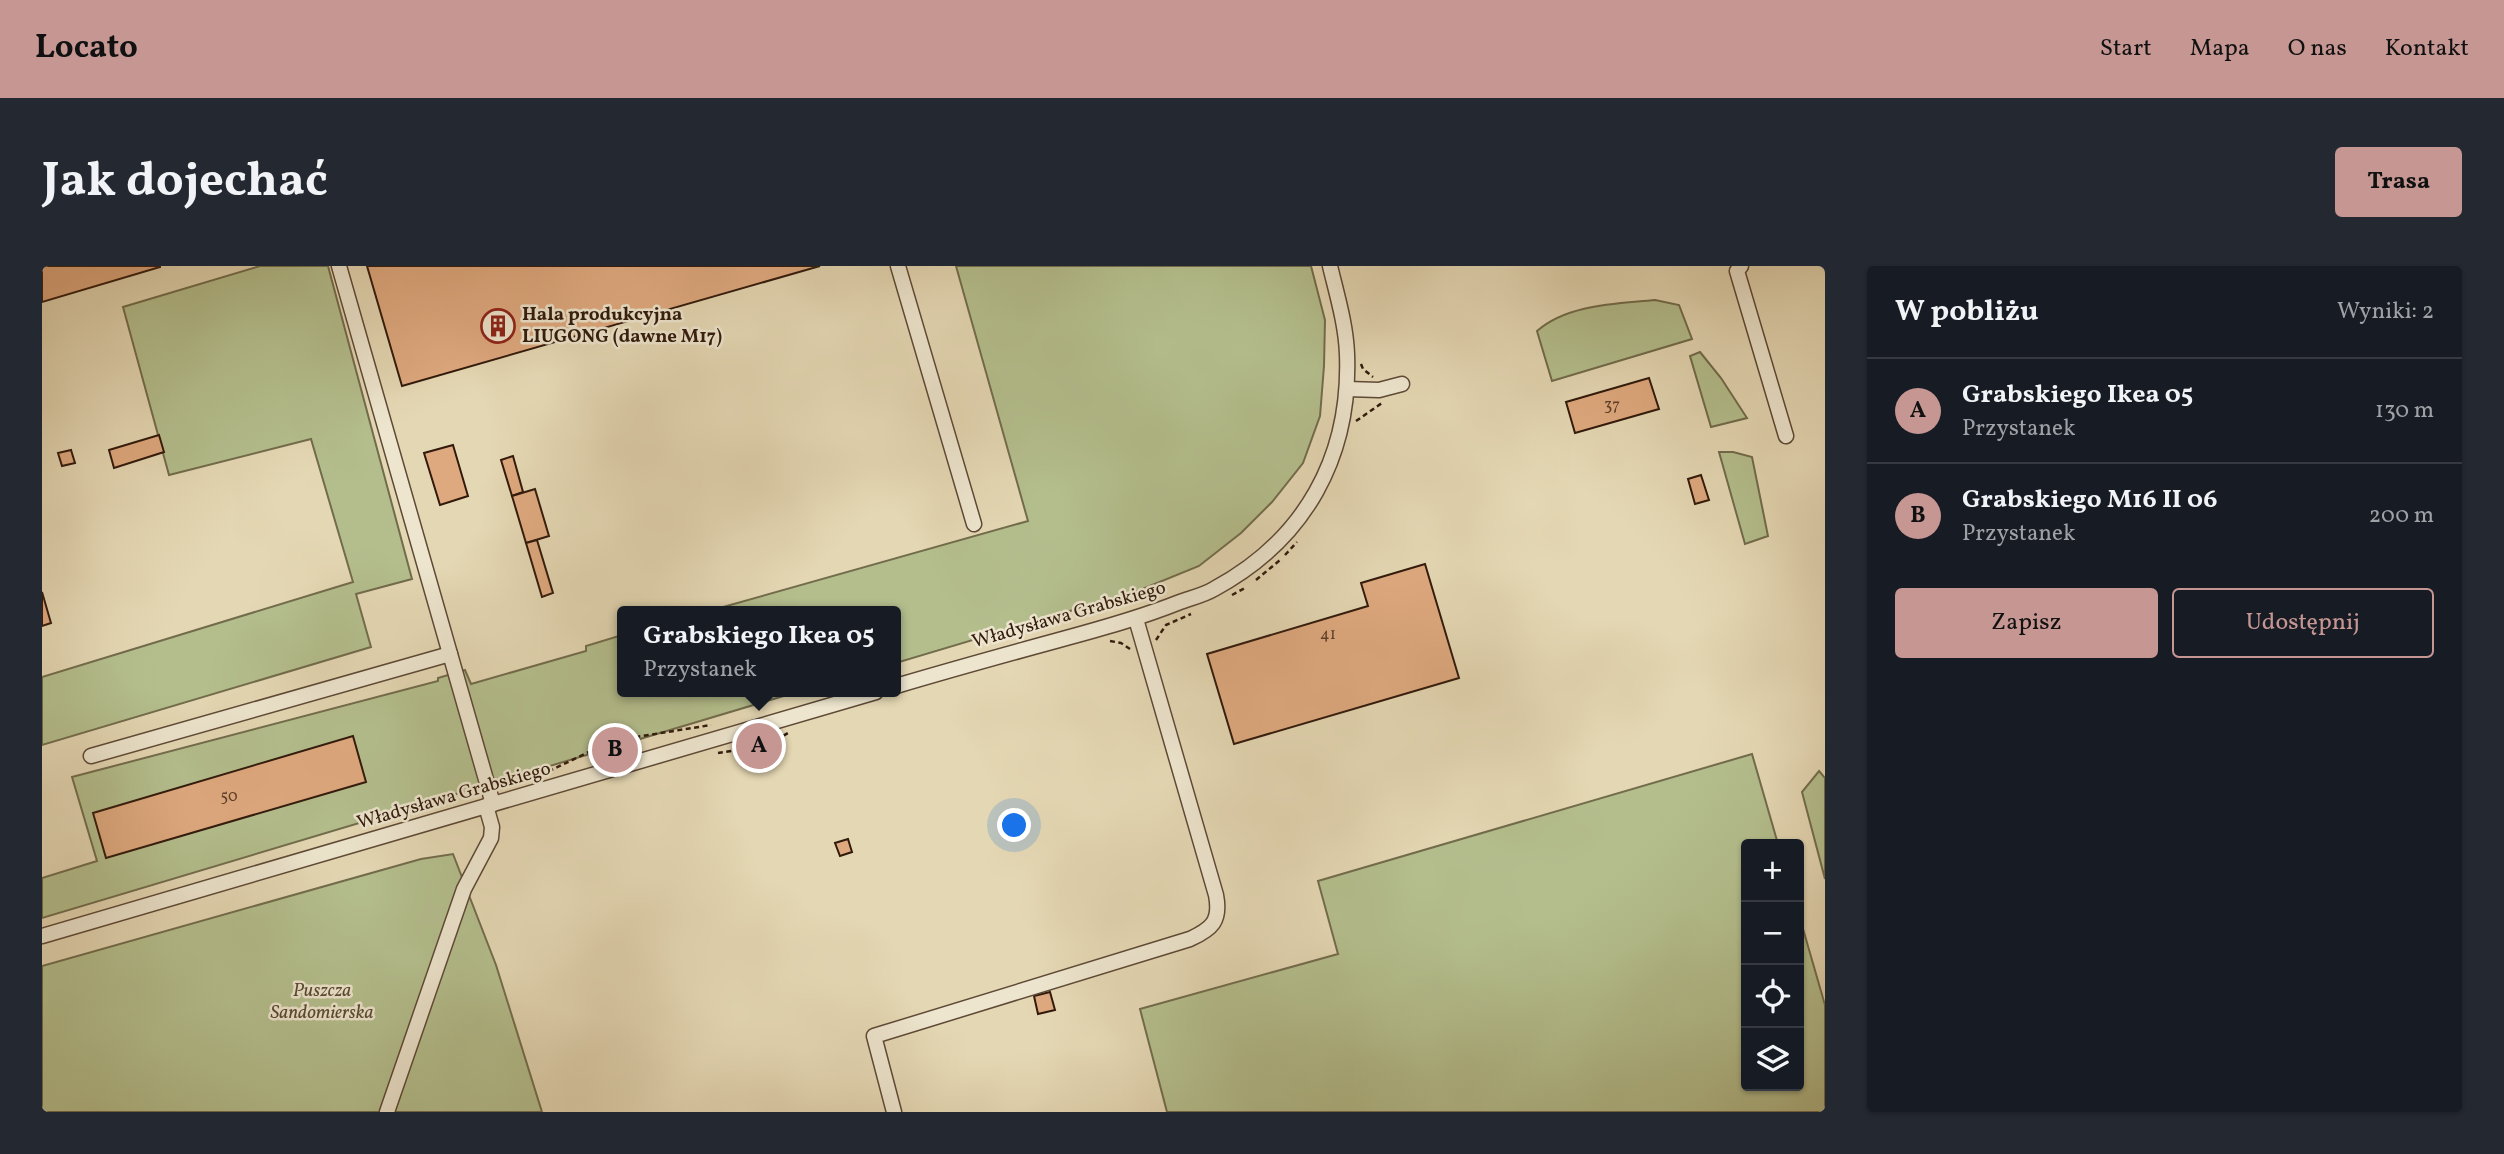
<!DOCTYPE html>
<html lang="pl">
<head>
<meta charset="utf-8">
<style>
	body { margin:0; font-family:Vollkorn,serif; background:#242831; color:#f1f3f6 }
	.controls { position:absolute; right:21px; bottom:21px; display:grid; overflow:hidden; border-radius:7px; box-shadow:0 2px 5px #0004 }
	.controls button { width:63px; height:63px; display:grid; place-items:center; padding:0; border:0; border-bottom:2px solid #363941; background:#171b24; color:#f1f3f6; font:35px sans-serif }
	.you { position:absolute; left:973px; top:560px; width:24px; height:24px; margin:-18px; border:5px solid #fff; border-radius:50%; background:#1a73e8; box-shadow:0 0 0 10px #1a73e833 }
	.badge { display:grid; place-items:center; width:46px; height:46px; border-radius:50%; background:#c59692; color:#111; font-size:23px; font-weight:700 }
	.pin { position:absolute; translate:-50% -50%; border:4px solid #fff; box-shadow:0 2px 7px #0006 }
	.popup { position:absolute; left:575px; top:340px; width:284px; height:91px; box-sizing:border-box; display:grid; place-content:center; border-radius:7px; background:#171b24; filter:drop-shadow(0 2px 5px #0005); font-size:23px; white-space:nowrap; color:#9ea1a6 }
	.popup b { font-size:26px; color:#f1f3f6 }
	.popup::after { content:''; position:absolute; left:50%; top:100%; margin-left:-14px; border:14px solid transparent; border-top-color:#171b24 }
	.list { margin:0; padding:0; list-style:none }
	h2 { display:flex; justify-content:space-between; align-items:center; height:91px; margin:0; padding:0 28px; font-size:30px }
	h2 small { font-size:23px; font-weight:400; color:#9ea1a6 }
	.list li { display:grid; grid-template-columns:46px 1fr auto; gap:21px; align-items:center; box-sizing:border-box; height:105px; padding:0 28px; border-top:2px solid #363941 }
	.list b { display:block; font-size:26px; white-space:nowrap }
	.list p { margin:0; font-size:23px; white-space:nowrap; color:#9ea1a6 }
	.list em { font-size:23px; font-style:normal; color:#9ea1a6 }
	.actions { display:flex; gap:14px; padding:21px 28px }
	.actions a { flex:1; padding:16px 0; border:2px solid #c59692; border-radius:7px; text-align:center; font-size:24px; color:#c59692 }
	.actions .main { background:#c59692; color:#111 }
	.icon { flex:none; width:38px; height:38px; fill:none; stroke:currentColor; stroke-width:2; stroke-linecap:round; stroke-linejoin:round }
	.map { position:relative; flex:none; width:1783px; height:846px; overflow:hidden; border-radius:7px }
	header { display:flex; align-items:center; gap:42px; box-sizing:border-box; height:98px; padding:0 35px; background:#c59692; color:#111 }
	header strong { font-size:33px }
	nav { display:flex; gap:38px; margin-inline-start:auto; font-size:24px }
	.intro { display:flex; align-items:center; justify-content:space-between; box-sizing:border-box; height:168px; padding:0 42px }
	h1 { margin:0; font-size:49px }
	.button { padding:18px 32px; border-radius:7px; background:#c59692; color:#111; font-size:24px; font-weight:700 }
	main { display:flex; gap:42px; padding:0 42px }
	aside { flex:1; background:#171b24; border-radius:7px; box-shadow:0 2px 5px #0004 }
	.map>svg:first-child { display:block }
</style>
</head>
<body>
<header>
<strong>Locato</strong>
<nav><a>Start</a><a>Mapa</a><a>O nas</a><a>Kontakt</a></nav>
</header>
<div class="intro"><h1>Jak dojechać</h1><a class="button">Trasa</a></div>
<main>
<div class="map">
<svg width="1783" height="846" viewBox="0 0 1783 846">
	<rect width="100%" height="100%" fill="#e4d7b3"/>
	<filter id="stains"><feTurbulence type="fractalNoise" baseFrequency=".00286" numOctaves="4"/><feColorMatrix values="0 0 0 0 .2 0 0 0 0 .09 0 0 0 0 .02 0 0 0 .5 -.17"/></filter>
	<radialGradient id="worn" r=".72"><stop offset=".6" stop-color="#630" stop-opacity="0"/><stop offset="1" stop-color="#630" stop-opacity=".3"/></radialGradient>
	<g fill="#b4be8d" stroke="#726c4c" stroke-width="2">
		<path d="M218 0H286L370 313 314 328 329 381 0 479V411L311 316 269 173 127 209 81 41Z"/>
		<path d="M914 0H1269L1283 54 1282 100 1278 150 1261 197 1230 236 1199 267 1157 300 1098 324 854 397V345H667L986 255Z"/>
		<path d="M1613 34 1637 39 1650 73 1510 115 1495 65C1526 38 1574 38 1613 34Z"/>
		<path d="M1658 86 1679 112 1705 152 1669 161 1648 90Z"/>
		<path d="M1691 186 1710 191 1726 270 1703 278 1677 186Z"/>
		<path d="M580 369V426H755L0 652V612L55 595 30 511 396 415V412L423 404 429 418 544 385V380Z"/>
		<path d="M1710 488 1736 578H1704V820H1757V649L1783 739V846H1125L1098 743 1296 688 1276 615Z"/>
		<path d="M1777 505 1783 512V613L1760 526Z"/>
		<path d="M411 588 454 699 500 846H0V700L379 593Z"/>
	</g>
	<g fill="#dfa97f" stroke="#311a0c" stroke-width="2">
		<path d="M0 0H118V1L0 36Z"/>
		<path d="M325 0H778L360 120Z"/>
		<path d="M1607 112 1617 143 1533 167 1524 136Z"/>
		<path d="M117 169 122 186 72 202 67 184Z"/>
		<path d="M411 179 426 230 398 239 382 187Z"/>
		<path d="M29 184 33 197 20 200 16 187Z"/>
		<path d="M471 190 481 226 470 230 459 194Z"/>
		<path d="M1659 209 1667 234 1653 238 1646 213Z"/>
		<path d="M493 223 507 270 484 277 470 230Z"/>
		<path d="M495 274 511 327 500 331 484 277Z"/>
		<path d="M1383 298 1417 412 1192 478 1165 388 1326 340 1319 317Z"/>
		<path d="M0 326 9 357 0 360Z"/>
		<path d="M311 470 324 516 64 592 51 547Z"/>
		<path d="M806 573 810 586 798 590 793 577Z"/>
		<path d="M1008 726 1013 744 996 748 992 730Z"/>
	</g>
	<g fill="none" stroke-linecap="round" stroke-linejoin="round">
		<g stroke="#5e4936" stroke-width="17">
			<g id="minor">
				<path d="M297 0 451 538"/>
				<path d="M856 0 932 258"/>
				<path d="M1699 0 1695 5 1744 170"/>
				<path d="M1305 123 1337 124 1360 118"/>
				<path d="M854 420C908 404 962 389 1017 374 1058 363 1098 352 1138 336 1149 332 1162 329 1172 323 1263 274 1309 191 1305 88 1304 59 1295 29 1288 0"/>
				<path d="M49 490 408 388"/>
				<path d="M0 670 834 426"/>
				<path d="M345 846 422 623 449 572 450 561 444 540"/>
				<path d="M852 846 832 770 1148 673C1170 663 1179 655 1174 629L1094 353"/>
			</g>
		</g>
		<g stroke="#311a0c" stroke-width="2.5" stroke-dasharray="5 3.5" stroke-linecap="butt">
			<path d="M1319 98 1321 103 1331 111"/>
			<path d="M1314 155 1340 137"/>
			<path d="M1243 289 1255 276"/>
			<path d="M1214 314 1238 294"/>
			<path d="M1190 329 1203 322"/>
			<path d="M1114 374 1124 359 1149 348"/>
			<path d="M1068 375 1079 377 1088 383"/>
			<path d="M676 487C699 484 726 479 746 467"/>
			<path d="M499 509 553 483 594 471 669 459"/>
		</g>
		<use href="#minor" stroke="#ede5ce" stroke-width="14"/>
	</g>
	<defs>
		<g id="building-ring" transform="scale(1.75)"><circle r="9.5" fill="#ede5ce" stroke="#8f2418" stroke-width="1.5"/><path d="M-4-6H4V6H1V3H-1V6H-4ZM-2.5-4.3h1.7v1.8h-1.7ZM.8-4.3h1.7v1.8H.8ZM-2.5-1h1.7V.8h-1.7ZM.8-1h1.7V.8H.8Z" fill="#8f2418"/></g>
	</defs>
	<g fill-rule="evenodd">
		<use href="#building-ring" x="456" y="60"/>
	</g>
	<g text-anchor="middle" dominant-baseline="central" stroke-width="5" stroke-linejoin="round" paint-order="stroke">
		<g font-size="16" fill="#5c3e29">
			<text x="1570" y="140">37</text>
			<text x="1286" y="369">41</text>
			<text x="187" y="531">50</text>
		</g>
		<g font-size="19" font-weight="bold" fill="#311a0c" stroke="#ede5ce" text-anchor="start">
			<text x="480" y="49">Hala produkcyjna<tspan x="480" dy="22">LIUGONG (dawne M17)</tspan></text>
		</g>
		<g font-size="19" fill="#311a0c" stroke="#ede5ce">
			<text transform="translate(1027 349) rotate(-16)">Władysława Grabskiego</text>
			<text transform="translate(412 530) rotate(-16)">Władysława Grabskiego</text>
		</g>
		<g font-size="19" font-style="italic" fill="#584b33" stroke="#ede5ce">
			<text x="280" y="725">Puszcza<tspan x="280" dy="22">Sandomierska</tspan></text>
		</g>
	</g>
	<rect width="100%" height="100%" filter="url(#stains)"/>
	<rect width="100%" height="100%" fill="url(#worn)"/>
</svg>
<div class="controls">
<button>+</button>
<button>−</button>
<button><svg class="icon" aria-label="locate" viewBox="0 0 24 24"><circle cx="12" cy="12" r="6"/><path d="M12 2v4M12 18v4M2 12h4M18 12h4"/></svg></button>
<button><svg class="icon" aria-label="layers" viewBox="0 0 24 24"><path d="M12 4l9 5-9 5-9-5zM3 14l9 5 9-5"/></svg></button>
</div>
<div class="you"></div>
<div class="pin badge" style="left:717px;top:480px">A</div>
<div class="popup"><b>Grabskiego Ikea 05</b>Przystanek</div>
<div class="pin badge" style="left:573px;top:484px">B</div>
</div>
<aside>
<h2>W pobliżu<small>Wyniki: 2</small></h2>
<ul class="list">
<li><span class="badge">A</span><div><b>Grabskiego Ikea 05</b><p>Przystanek</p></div><em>130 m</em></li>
<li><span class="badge">B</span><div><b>Grabskiego M16 II 06</b><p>Przystanek</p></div><em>200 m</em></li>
</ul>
<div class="actions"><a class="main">Zapisz</a><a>Udostępnij</a></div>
</aside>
</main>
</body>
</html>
